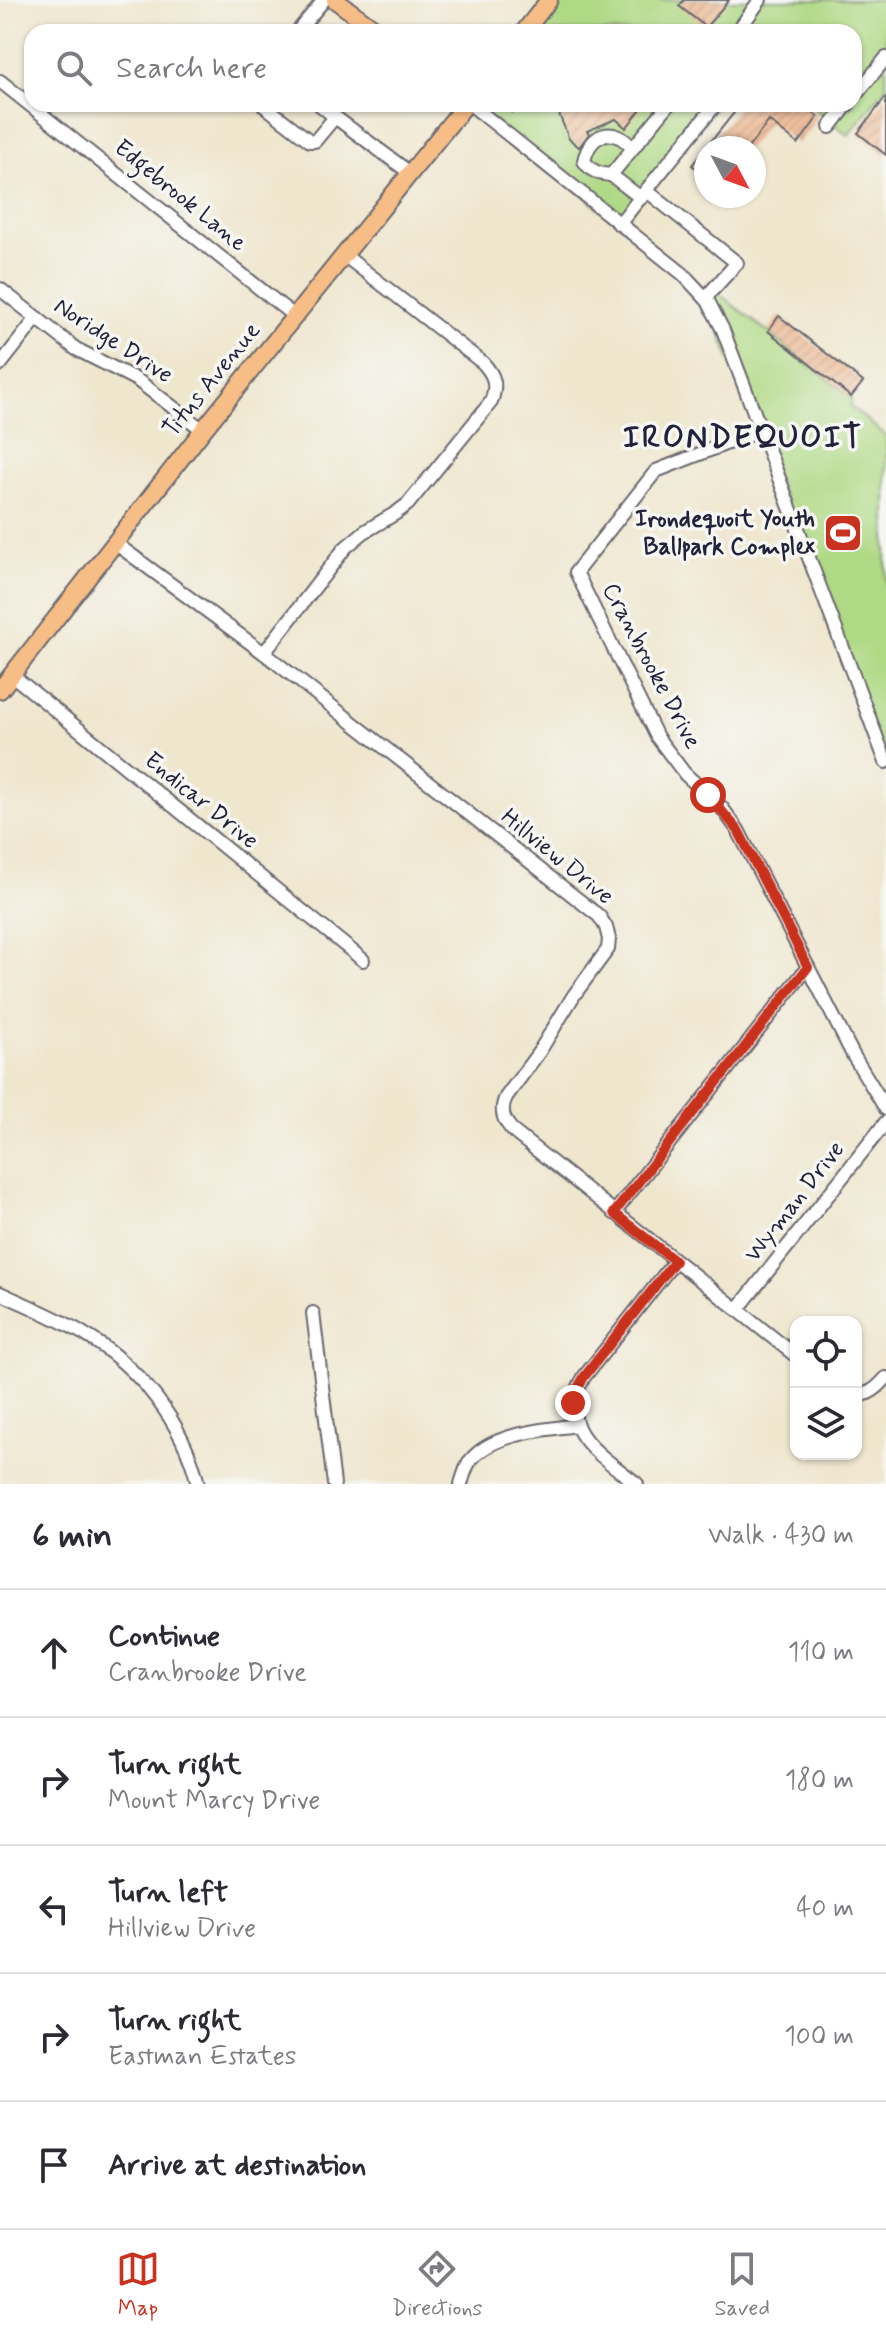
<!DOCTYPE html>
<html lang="en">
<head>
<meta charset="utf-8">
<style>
	body { margin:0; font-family:Mynerve,sans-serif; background:#f7f7f7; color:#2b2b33 }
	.controls { position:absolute; right:24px; bottom:24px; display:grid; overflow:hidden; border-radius:16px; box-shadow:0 2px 6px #0004 }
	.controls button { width:72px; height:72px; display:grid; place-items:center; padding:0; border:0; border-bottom:2px solid #e1e1e2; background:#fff; color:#2b2b33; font:40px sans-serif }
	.compass { position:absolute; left:694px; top:136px; width:72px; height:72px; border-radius:50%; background:#fff; box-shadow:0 2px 6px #0004; rotate:131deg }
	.stop { position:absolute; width:24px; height:24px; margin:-18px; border:6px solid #c8321e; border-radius:50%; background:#fff }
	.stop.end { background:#c8321e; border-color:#fff; box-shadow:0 2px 8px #0008 }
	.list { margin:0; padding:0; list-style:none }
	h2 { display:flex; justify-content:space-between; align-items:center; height:104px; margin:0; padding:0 32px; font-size:34px }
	h2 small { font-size:26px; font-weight:400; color:#7c7c81 }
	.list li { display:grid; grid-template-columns:52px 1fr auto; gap:24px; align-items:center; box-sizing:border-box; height:128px; padding:0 32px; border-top:2px solid #e1e1e2 }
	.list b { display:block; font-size:30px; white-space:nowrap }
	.list p { margin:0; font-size:26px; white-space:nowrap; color:#7c7c81 }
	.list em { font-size:26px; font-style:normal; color:#7c7c81 }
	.icon { flex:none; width:44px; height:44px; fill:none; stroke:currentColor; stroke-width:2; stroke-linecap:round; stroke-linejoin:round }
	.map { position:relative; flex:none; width:886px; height:1484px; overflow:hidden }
	.search { position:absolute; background:#fff; box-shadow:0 2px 6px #0004; left:24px; right:24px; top:24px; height:88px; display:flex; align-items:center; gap:20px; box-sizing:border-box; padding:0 28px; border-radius:24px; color:#7c7c81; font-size:30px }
	.sheet { height:744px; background:#fff }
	nav { display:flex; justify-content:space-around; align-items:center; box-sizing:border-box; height:112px; border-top:2px solid #e1e1e2; background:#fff; font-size:22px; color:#7c7c81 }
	nav a { display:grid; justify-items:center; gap:4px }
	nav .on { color:#c8321e }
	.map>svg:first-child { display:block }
</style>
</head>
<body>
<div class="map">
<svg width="886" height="1484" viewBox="0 0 886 1484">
	<defs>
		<pattern id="building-hatch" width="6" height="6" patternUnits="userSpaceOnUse" patternTransform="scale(2)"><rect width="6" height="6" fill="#edb791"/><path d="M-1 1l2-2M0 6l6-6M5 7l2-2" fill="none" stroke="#cb9d7e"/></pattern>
	</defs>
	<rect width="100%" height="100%" fill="#f6f6f2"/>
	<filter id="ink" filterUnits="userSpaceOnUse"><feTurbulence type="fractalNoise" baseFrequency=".0125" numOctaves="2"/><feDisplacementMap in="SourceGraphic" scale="16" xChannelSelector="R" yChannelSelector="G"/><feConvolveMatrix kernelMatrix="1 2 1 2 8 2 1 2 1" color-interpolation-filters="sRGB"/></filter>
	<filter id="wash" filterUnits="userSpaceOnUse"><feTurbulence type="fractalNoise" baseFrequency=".006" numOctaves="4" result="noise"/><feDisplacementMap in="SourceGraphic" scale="32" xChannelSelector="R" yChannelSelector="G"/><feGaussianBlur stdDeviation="1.8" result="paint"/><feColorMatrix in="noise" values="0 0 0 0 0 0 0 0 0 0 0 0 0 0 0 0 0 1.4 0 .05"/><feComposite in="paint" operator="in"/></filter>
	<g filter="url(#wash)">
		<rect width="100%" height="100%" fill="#efe6ce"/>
		<g fill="#afd984" stroke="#687e60" stroke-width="2">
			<path d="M549 0H886V88L848 135 809 104H854V32H524Z"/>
			<path d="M470 104H718L621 225Z"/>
			<path d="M714 290 851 397V407L886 436V761L706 297Z"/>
		</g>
		<g id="blocks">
			<g fill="url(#building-hatch)">
				<path d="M684 0H729L706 27 679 6Z"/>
				<path d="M886 97V155L858 133Z"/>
				<path d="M555 104H645L626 128 616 119 587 131 589 134 579 147 569 139Z"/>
				<path d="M741 104H802L818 117 798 144 769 121 748 148H706V176L692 165Z"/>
				<path d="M779 316 863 382 851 397 768 331Z"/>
			</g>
		</g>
	</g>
	<g filter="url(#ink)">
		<use href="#blocks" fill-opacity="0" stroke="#6a676e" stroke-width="2"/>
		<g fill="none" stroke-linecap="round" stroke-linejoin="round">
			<g stroke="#6a676e" stroke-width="16">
				<g id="minor">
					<path d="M297 32 324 0"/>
					<path d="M737 32 760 0"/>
					<path d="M0 81 294 316"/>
					<path d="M854 97 886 58"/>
					<path d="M262 104 310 141H315L335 117 410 173"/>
					<path d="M319 104 335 117"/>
					<path d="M470 104 683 274 708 301 723 330 886 762"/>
					<path d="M830 127 848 104"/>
					<path d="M611 175C598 174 591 171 584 161 590 133 614 125 632 148"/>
					<path d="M647 191 737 263 706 297"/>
					<path d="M641 198 611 175 669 104"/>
					<path d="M619 224 716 104"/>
					<path d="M0 289 76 349 137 380 203 430"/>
					<path d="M0 365 37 318"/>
					<path d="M761 430 656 471 576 572 657 737 685 774 722 808 738 830 853 1055 886 1109"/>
					<path d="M115 543 264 653 599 916 606 927 609 939 608 949 574 995 539 1052 506 1097C499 1112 504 1122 515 1133L796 1356"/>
					<path d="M264 653 345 548 364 532 396 513 408 504 491 402C497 385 495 376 483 363L344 255"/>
					<path d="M12 675 363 960"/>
					<path d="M614 1213 808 967"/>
					<path d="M0 1293C28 1306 58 1318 84 1334 139 1367 183 1421 198 1484"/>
					<path d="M738 1309 886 1122"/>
					<path d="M313 1313 334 1484"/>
					<path d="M856 1395C869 1396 878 1387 886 1378"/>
					<path d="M461 1484C463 1477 466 1467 470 1461 491 1433 544 1430 576 1425"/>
					<path d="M637 1484C600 1454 553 1430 584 1377L675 1261"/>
				</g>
			</g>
			<g stroke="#6a676e" stroke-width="20">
				<g id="major">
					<path d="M335 0 379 32"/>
					<path d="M524 32 549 0"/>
					<path d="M0 690 203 430 466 104"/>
				</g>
			</g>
			<path stroke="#6a676e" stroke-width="2" stroke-dasharray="6 6" stroke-linecap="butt" d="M511 113 525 104"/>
			<use href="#minor" stroke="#fff" stroke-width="12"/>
			<use href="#major" stroke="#f6be86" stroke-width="16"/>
		</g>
	</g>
	<g fill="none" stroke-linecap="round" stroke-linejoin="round" filter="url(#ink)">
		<path stroke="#c8321e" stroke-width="10" d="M573 1403 577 1390 584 1377 675 1261 614 1213 808 967 738 830 708 795"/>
	</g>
	<defs>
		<g id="stadium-square" transform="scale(2)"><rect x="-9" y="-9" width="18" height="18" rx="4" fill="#c8321e" stroke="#f6f6f2"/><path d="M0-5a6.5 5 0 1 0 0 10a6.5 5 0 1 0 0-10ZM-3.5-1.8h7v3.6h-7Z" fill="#fff"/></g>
	</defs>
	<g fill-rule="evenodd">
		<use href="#stadium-square" x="843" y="533"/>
	</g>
	<g text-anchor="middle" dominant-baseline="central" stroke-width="7" stroke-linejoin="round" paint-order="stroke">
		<g font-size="24" fill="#22223b" stroke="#f6f6f2">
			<text transform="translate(180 196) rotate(39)">Edgebrook Lane</text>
			<text transform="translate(113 341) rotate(33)">Noridge Drive</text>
			<text transform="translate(212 380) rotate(-51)">Titus Avenue</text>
			<text transform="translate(651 666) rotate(62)">Cranbrooke Drive</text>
			<text transform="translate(201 801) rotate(39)">Endicar Drive</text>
			<text transform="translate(557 857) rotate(39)">Hillview Drive</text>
			<text transform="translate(795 1202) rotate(-52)">Wyman Drive</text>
		</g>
		<g font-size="24" font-weight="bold" fill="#22223b" stroke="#f6f6f2" text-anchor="end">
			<text x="815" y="519">Irondequoit Youth<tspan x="815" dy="28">Ballpark Complex</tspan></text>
		</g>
		<g font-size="32" font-weight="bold" letter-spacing="2" fill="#22223b" stroke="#f6f6f2">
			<text x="743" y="438">IRONDEQUOIT</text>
		</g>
	</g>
</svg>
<div class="controls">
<button><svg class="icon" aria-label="locate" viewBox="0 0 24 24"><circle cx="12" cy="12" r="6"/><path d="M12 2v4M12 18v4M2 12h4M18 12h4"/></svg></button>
<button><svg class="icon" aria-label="layers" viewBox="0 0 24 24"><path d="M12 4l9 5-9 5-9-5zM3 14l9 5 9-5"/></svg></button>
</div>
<svg class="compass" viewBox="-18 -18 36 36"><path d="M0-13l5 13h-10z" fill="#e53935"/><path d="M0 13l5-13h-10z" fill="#7c7c81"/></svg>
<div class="stop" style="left:708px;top:795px"></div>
<div class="stop end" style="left:573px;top:1403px"></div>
<div class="search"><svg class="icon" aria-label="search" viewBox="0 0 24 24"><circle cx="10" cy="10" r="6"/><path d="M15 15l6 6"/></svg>Search here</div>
</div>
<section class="sheet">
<h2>6 min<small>Walk · 430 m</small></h2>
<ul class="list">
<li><svg class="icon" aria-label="ahead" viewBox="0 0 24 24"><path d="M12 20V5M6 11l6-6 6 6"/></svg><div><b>Continue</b><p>Cranbrooke Drive</p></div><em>110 m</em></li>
<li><svg class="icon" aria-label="right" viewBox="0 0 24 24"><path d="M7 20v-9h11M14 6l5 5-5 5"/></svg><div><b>Turn right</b><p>Mount Marcy Drive</p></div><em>180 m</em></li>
<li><svg class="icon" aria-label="left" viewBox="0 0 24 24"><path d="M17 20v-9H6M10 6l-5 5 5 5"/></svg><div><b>Turn left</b><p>Hillview Drive</p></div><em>40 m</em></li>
<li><svg class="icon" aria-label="right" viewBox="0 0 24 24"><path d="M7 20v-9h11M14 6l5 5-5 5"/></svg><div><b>Turn right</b><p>Eastman Estates</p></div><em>100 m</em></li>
<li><svg class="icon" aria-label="arrive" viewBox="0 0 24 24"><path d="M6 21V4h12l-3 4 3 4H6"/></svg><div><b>Arrive at destination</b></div></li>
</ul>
</section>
<nav>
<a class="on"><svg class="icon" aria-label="map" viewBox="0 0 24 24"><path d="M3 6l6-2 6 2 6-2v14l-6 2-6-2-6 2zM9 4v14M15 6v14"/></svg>Map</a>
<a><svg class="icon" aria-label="directions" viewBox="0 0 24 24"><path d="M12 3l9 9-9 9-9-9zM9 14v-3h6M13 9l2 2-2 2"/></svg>Directions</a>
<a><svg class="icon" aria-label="saved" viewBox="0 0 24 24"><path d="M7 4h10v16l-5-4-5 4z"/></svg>Saved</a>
</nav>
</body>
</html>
